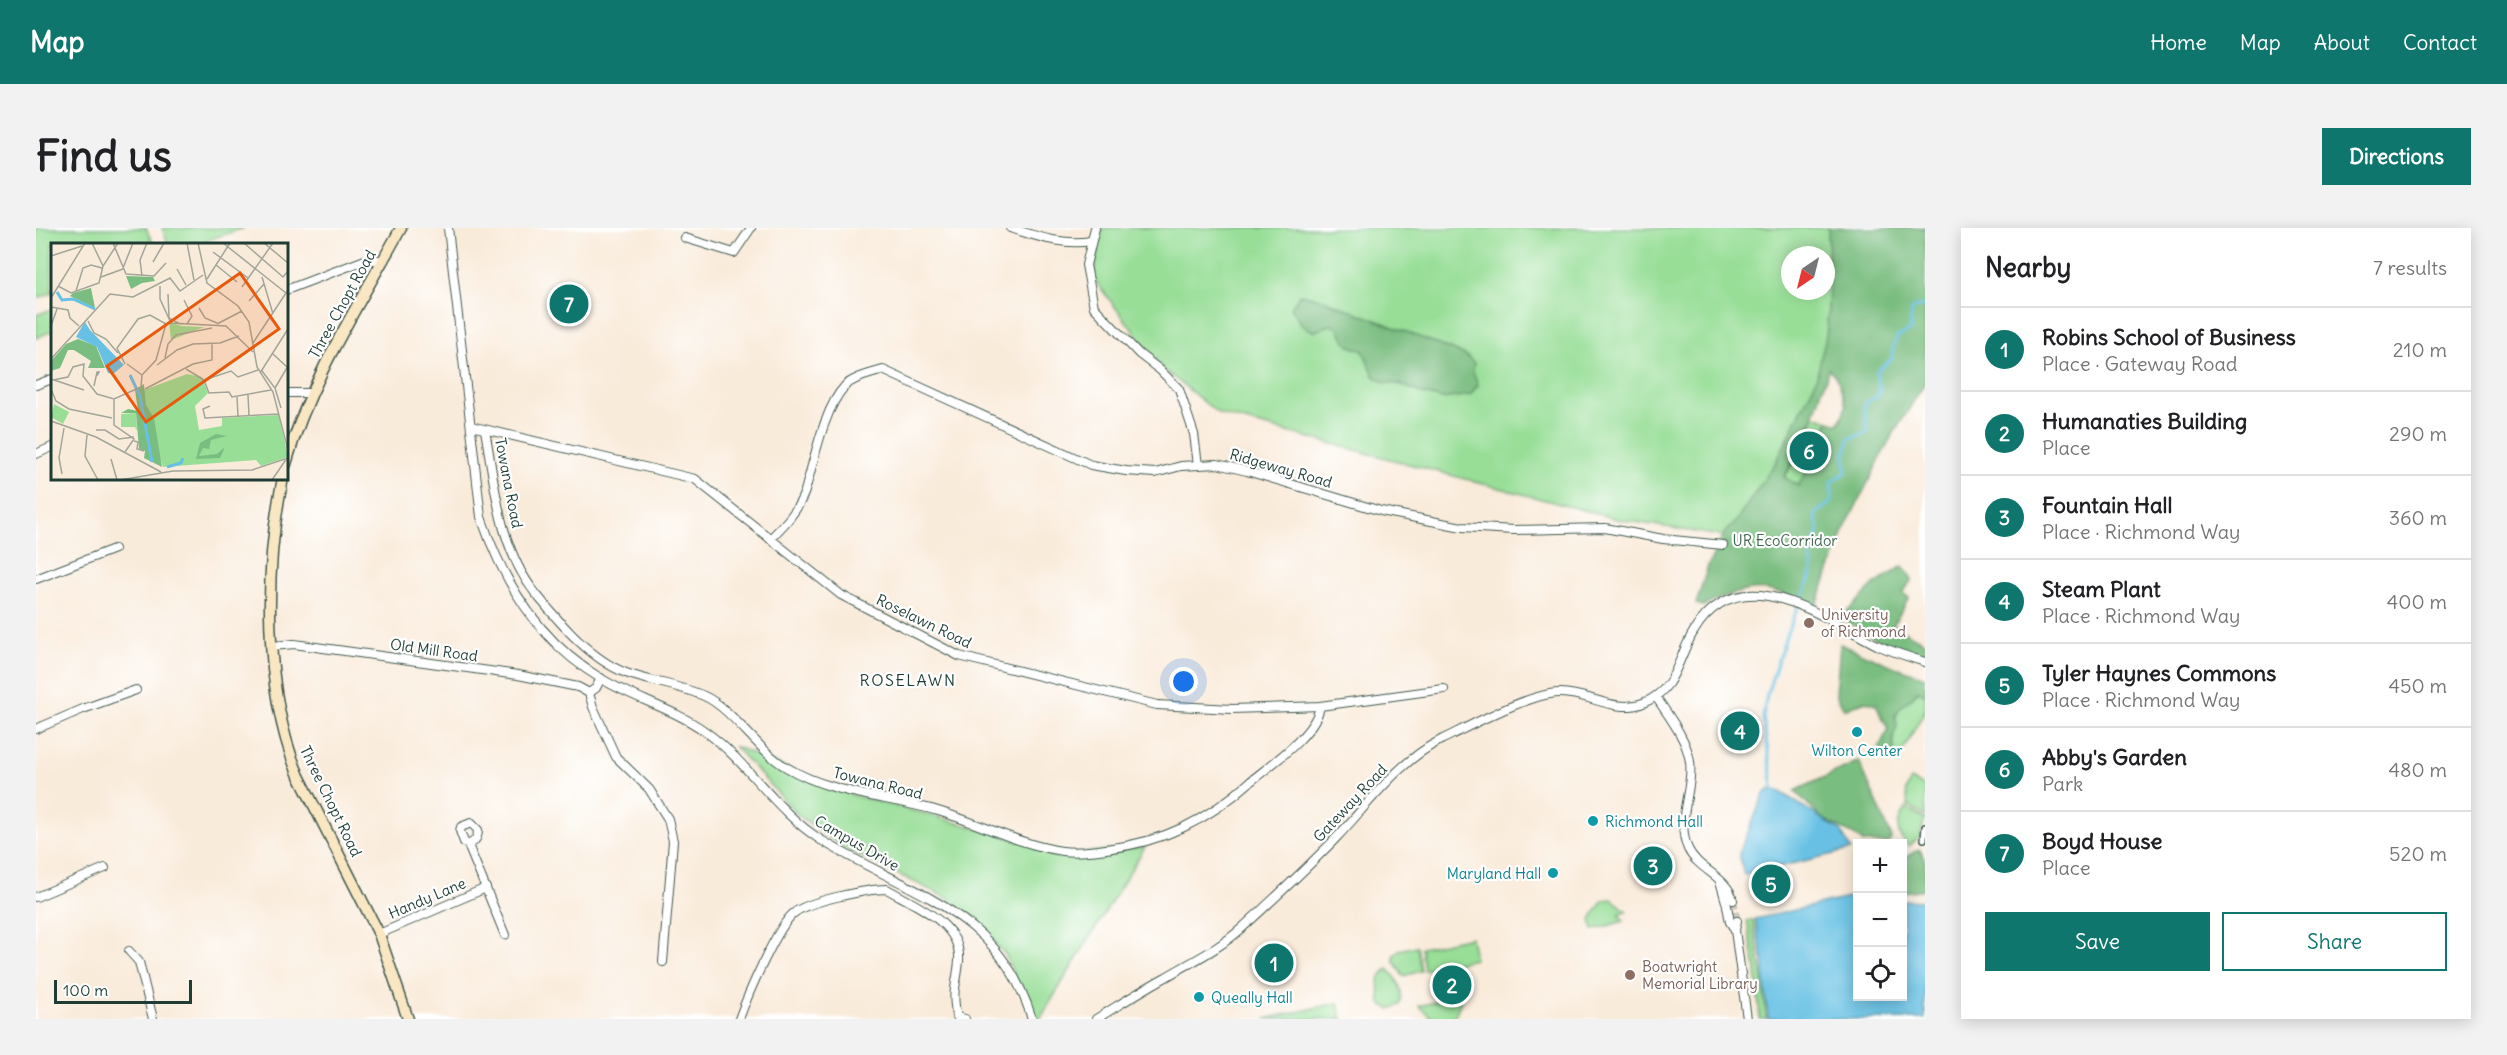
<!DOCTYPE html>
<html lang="en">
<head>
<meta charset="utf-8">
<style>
	body { margin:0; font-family:Delius,sans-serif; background:#f2f2f2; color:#202124 }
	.controls { position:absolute; right:18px; bottom:18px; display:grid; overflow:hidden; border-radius:0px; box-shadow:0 3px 15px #0003 }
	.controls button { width:54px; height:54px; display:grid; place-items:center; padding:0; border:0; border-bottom:2px solid #e0e0e0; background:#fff; color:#202124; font:30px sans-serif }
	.compass { position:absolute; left:1745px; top:18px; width:54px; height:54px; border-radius:50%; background:#fff; box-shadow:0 3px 15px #0003; rotate:215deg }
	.scale { position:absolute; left:18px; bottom:15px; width:138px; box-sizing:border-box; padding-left:6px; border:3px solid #1f3d34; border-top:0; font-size:16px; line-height:21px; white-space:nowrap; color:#1f3d34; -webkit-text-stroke:4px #fff; paint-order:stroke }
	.you { position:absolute; left:1148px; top:454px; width:21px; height:21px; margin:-15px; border:4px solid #fff; border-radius:50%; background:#1a73e8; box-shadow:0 0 0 9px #1a73e833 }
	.badge { display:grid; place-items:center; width:39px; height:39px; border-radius:50%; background:#0f766e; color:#fff; font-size:20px; font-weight:700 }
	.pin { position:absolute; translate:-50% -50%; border:3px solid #fff; box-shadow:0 2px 6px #0006 }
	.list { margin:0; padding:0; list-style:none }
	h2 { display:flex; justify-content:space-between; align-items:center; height:78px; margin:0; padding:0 24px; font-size:26px }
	h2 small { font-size:20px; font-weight:400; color:#757577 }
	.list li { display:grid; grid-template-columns:39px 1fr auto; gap:18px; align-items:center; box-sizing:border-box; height:84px; padding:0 24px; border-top:2px solid #e0e0e0 }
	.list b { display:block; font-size:22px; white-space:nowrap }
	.list p { margin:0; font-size:20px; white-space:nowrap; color:#757577 }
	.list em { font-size:20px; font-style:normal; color:#757577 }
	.actions { display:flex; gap:12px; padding:18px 24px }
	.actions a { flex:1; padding:14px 0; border:2px solid #0f766e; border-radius:0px; text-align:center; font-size:21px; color:#0f766e }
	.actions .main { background:#0f766e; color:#fff }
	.icon { flex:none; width:33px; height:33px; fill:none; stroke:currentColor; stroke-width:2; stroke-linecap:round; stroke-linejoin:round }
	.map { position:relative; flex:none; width:1889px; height:791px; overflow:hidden; border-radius:0px }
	header { display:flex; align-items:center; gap:36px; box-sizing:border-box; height:84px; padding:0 30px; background:#0f766e; color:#fff }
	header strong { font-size:28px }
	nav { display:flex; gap:33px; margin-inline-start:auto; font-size:21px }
	.intro { display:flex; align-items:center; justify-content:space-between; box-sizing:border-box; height:144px; padding:0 36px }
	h1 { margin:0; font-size:42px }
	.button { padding:15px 27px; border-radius:0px; background:#0f766e; color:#fff; font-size:21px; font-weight:700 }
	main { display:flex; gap:36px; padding:0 36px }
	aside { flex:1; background:#fff; border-radius:0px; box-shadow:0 3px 15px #0003 }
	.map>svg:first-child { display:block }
</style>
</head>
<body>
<header>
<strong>Map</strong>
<nav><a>Home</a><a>Map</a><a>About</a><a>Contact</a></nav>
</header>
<div class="intro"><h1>Find us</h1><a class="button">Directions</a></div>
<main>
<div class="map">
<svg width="1889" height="791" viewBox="0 0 1889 791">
	<rect width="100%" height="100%" fill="#fff"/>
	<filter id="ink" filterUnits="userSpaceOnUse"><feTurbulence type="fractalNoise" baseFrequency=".0167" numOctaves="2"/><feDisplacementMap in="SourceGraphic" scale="12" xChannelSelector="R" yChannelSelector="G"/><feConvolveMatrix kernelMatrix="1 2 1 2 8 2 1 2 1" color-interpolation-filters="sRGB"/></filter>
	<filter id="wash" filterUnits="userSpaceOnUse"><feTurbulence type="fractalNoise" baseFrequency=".008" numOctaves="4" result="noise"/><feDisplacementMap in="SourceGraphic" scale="24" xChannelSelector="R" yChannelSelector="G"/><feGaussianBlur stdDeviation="1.35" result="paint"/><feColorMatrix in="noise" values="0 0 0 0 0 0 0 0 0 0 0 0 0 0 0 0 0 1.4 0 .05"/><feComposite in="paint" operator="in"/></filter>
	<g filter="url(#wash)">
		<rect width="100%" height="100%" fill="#f9ebda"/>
		<g fill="#98de97" stroke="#5c8e66" stroke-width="1.5" fill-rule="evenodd">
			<path d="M0 0H110L117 16H16V65L2 70 0 64Z"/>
			<path d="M126 0H208L160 16H132Z"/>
			<path d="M1066 0H1799L1786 157 1696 310 1581 291 1183 186 1126 140 1057 50ZM1754 27H1790V63H1754Z"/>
			<path d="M16 81V103L0 110V87Z"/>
			<path d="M1779 188 1793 193 1776 235 1763 259 1748 250 1764 225Z"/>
			<path d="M1882 462 1889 467V482L1862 532 1855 527 1858 523C1857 509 1857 484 1867 475 1872 470 1877 470 1882 462Z"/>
			<path d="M698 518 820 568 894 587 1032 626 1109 619 1004 791H997L969 726 923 680 907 668 808 620 762 587Z"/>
			<path d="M1875 552 1889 559V588L1872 578 1870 562Z"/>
			<path d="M1870 580 1889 591 1884 609 1873 618C1859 606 1859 595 1870 580Z"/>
			<path d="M1576 671 1591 683 1583 686 1588 693 1557 702 1555 691 1567 672Z"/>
			<path d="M1711 693H1717L1727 751 1730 791H1724L1720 742Z"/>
			<path d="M1435 709 1439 731 1388 742 1385 720Z"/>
			<path d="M1381 718 1385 743 1367 748 1358 733V727L1363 722Z"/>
			<path d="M1351 741C1361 747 1369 766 1364 777L1354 781 1346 777 1344 773 1343 751Z"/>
			<path d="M1417 769 1425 773 1418 790 1397 791 1383 778Z"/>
			<path d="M1302 775 1306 791H1229Z"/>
		</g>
		<g fill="#7abd80" stroke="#4c7d5a" stroke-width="1.5" fill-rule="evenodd">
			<path d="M1792 0H1889V155L1853 213 1810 298 1780 379C1729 356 1717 356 1667 378L1660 376 1672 338 1688 306 1699 295 1740 234 1780 152 1791 103 1793 58ZM1793 141 1801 149 1810 178 1803 196 1793 193 1776 235 1762 258 1748 249 1769 213Z"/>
			<path d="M1264 66 1286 71 1429 127 1438 135 1437 143 1442 157 1434 167 1407 171 1387 166 1363 156 1350 155 1339 149 1326 121C1310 120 1309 113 1303 100L1294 97 1278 104 1266 97 1255 79Z"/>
			<path d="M1867 338 1876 351 1867 365 1873 370 1857 397 1889 415V430C1860 421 1829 409 1806 389L1838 357Z"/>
			<path d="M1804 416 1859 439 1889 449V467L1882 462C1875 474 1865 474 1859 488L1861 498 1857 509 1858 523 1855 527 1843 520 1852 501 1840 476 1830 473 1808 481 1800 466Z"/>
			<path d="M1823 533 1856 610 1852 615H1828L1820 608 1785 590 1759 563Z"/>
			<path d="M1883 621 1889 630V661L1867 664V631Z"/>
		</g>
		<g fill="#67c1e4" stroke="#437f8c" stroke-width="1.5">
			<path d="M1733 562 1743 563 1805 603 1815 622 1708 647 1703 625 1728 566Z"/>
			<path d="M1821 668 1822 768H1866L1867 672 1889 673V791H1732L1727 732 1719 691Z"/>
		</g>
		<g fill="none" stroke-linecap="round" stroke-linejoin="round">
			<path stroke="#67c1e4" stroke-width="3" d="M1738 566 1727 489 1731 466 1751 405 1773 353 1776 342 1774 325 1783 304 1779 287C1795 269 1798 285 1795 255L1810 244 1809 224 1813 211 1832 204 1828 179 1829 175C1852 164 1841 162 1841 143L1857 130V119L1861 109 1874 103 1876 80 1889 78"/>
		</g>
	</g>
	<g filter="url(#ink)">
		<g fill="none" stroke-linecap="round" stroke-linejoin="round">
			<path stroke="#cdc8b9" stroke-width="8" stroke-dasharray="8 4" stroke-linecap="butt" d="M1697 672 1701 693"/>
			<g stroke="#40574d" stroke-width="8">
				<path id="pedestrian" d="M1888 611 1889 599"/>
			</g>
			<g stroke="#40574d" stroke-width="10">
				<g id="minor">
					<path d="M412 0 445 289C467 354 504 414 564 450 598 471 637 480 670 504 713 535 739 583 785 612 873 666 963 681 996 791"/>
					<path d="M974 0C1000 8 1027 18 1055 13"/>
					<path d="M1059 0 1050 37 1058 79 1103 126 1124 142 1143 161 1158 206 1162 237"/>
					<path d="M649 10 698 25 715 0"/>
					<path d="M250 62 329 32H348"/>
					<path d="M0 157 16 151"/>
					<path d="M250 165H274"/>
					<path d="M435 198 659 251 805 367 923 428 1121 477 1196 481 1284 478 1408 461"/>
					<path d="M449 202C459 258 463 320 500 366 524 395 554 431 590 445 615 454 643 457 668 468 696 480 721 522 750 539 797 567 851 568 902 583 943 595 984 617 1026 623 1041 625 1056 623 1070 621 1128 614 1172 592 1215 553 1236 536 1280 505 1284 478"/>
					<path d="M0 226 16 219"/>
					<path d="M734 311C748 297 762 283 769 263 778 233 788 180 809 158 818 149 835 146 847 142L1055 237 1090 243 1119 245 1145 238 1181 236 1211 243 1345 283 1426 299 1478 302 1569 300 1627 311 1687 317"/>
					<path d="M0 351 78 321"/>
					<path d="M237 418 258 416 482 447 542 459 553 465 560 460 565 450"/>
					<path d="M553 465 557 479 580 529 613 561 632 591 637 613 627 734"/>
					<path d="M1620 469C1632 487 1651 511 1654 534 1658 561 1639 591 1652 621 1662 642 1692 649 1697 672"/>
					<path d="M0 501 47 481 100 462"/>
					<path d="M432 617 428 614 424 603 425 599 435 595 442 602C442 610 439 614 432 617L469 707"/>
					<path d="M1684 653 1690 674"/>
					<path d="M0 669 69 640"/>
					<path d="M1691 678 1694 694 1699 702"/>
					<path d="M1701 693 1699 702 1711 791"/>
					<path d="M343 706 450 660"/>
					<path d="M93 723 103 734 117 791"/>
					<path d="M703 791C711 769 741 698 758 685 772 673 832 661 851 661 878 677 926 695 923 733 921 757 915 763 921 789L929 791"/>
					<path d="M1060 791C1083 777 1106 762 1130 749 1157 733 1183 721 1206 700 1239 670 1271 640 1302 608 1333 575 1363 533 1405 512 1434 498 1492 466 1523 465 1551 464 1580 486 1607 475 1641 462 1641 430 1658 403 1704 327 1787 390 1841 417 1857 424 1873 429 1889 434"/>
				</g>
			</g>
			<g stroke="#40574d" stroke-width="13">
				<g id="secondary">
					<path d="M250 236C274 150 323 77 365 0"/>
					<path d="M247 250C228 338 227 465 263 548L343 706 372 791"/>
				</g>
			</g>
			<use href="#pedestrian" stroke="#fff" stroke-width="5"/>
			<use href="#minor" stroke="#fff" stroke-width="8"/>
			<use href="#secondary" stroke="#f9e7c3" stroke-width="10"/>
		</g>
	</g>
	<g fill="#8d6e63" stroke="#fff" stroke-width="2">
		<circle cx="1773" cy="395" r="6"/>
		<circle cx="1594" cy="747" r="6"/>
	</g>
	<g fill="#0f9aa8" stroke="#fff" stroke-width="2">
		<circle cx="1821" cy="504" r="6"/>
		<circle cx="1557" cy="593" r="6"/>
		<circle cx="1517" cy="645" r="6"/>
		<circle cx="1163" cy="769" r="6"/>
	</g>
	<g text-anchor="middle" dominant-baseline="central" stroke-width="4.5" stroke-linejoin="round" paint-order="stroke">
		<g font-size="15" fill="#1f3d34" stroke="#fff">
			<text transform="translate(306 76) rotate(-61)">Three Chopt Road</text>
			<text transform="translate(1245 240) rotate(16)">Ridgeway Road</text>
			<text transform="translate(473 255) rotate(79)">Towana Road</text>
			<text transform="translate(888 393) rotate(26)">Roselawn Road</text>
			<text transform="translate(398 422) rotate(8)">Old Mill Road</text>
			<text transform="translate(842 555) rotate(14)">Towana Road</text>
			<text transform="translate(295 573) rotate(64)">Three Chopt Road</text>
			<text transform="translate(1314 575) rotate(-47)">Gateway Road</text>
			<text transform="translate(821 615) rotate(30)">Campus Drive</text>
			<text transform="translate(391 670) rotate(-23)">Handy Lane</text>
		</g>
		<g font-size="15" fill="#3d654d" stroke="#fff">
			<text x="1749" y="312">UR EcoCorridor</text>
		</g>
		<g font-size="15" fill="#785e54" stroke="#fff" text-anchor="start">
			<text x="1785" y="386">University<tspan x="1785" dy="17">of Richmond</tspan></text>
			<text x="1606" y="738">Boatwright<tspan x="1606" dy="17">Memorial Library</tspan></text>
		</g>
		<g font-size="15" fill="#0d838f" stroke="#fff" text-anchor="start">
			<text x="1821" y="522" text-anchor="middle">Wilton Center</text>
			<text x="1569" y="593">Richmond Hall</text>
			<text x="1505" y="645" text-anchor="end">Maryland Hall</text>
			<text x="1175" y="769">Queally Hall</text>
		</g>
		<g font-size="16" letter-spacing="1.5" fill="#1f3d34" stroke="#fff">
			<text x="872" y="452">ROSELAWN</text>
		</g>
	</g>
	<g transform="translate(15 15)">
		<rect width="237" height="237" fill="#f9ebda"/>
		<path d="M118 79 130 83 153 84 120 97ZM136 131 151 134 157 150 144 163 148 187 171 183V175L228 172 237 214 210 223 205 217 112 224 91 154 93 147ZM3 161 18 169 12 181 0 174ZM85 170 86 188 84 184H70V171Z" fill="#98de97"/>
		<path d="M75 33 102 34 104 38 91 40 80 46 82 51ZM40 45 44 65 19 53 22 50ZM27 96 45 103 54 125H37L40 118 23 107H17L9 125 0 128V118L15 101ZM93 141 95 162 103 175 111 224 93 215 94 208 88 206 85 170H70L77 166 87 168 84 147ZM165 191 176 193 160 197 158 206 152 205 148 213 166 211 174 204 169 215 145 216 149 200Z" fill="#7abd80"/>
		<path d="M37 73 34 79 39 87 73 122 62 131 57 130 46 104 25 94Z" fill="#67c1e4"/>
		<path fill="none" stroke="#67c1e4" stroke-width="3" d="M6 49 11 57 22 56 44 66M79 132 89 153 101 219M116 224 130 220 132 215"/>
		<path fill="none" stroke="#a2a598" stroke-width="1.5" d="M41 0 52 23M62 0 75 31 103 33 115 20M136 0 143 37M147 0 156 40 187 63 198 79 206 124 222 149 237 207M172 0 235 50M193 0 232 34 237 28M213 0 237 20M162 9 197 35M0 13 31 3M102 19 113 0M165 22 186 39M72 25 82 0M126 26 135 42M91 33 89 17 96 0M50 34 72 26M211 34 222 71M156 36 179 0M7 43 20 50 48 40 52 23 67 0M109 43V56L120 80 175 83 202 109M191 44 222 0M25 48 32 25 40 22 51 25M117 51 118 75 129 81M0 55 34 0M133 57 141 73 136 81M198 58 213 41M0 64 17 67 19 75 28 83M148 65 154 75 166 80M37 78 43 90 55 96 67 110M166 81 191 68M0 83 6 66M202 100 237 47M222 111 236 124M114 115 117 101 125 92 161 85M0 116 59 51 82 54 119 35 129 48 152 32M74 121 66 105 87 76 99 72 115 81M76 121 91 132M106 122 126 107 142 101 169 100 188 93M135 126 153 137M211 128 224 145 230 165M209 130 237 86M91 132 105 117 115 81M0 136 33 147M2 137 17 134 22 124 33 121 32 133 46 151 63 156 90 144 91 132M153 137 158 150 178 149 181 154 220 147M153 137 180 128 187 134 207 127M43 143 46 129H48L46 133M224 145 237 123M0 146 5 158 18 166 61 175M94 146 142 121 161 117V100M197 152 198 173M186 154 187 173M63 156V182L83 196 74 209M159 163 152 166 154 175 228 171M0 178 45 194 110 229M48 187H45H54L68 196 83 194M36 192 34 213 47 237M83 198 87 199 86 206 93 208M60 216 66 237M11 231 8 215 13 185M69 237 122 228 201 227 237 215M221 237 236 215"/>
		<path fill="#e8590c" fill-opacity="0.15" stroke="#e8590c" stroke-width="3" d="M189 30 228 86 95 179 56 123Z"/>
		<rect width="237" height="237" fill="none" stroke="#1f3d34" stroke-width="3"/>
	</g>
</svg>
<div class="controls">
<button>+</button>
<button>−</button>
<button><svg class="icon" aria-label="locate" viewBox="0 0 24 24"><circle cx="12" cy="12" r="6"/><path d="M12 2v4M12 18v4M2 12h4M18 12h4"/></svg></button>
</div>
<svg class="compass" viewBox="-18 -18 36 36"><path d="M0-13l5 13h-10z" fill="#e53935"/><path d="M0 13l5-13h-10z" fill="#757577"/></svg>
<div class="scale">100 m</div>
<div class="you"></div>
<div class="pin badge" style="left:1238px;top:735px">1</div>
<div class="pin badge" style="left:1416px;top:757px">2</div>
<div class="pin badge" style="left:1617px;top:638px">3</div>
<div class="pin badge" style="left:1704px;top:503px">4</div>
<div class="pin badge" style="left:1735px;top:656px">5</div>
<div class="pin badge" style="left:1773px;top:223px">6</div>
<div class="pin badge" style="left:533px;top:76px">7</div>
</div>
<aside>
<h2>Nearby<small>7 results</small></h2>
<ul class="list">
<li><span class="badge">1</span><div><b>Robins School of Business</b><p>Place · Gateway Road</p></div><em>210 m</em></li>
<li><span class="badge">2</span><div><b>Humanaties Building</b><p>Place</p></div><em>290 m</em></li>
<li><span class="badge">3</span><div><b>Fountain Hall</b><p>Place · Richmond Way</p></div><em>360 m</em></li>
<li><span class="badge">4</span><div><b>Steam Plant</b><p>Place · Richmond Way</p></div><em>400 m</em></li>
<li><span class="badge">5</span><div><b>Tyler Haynes Commons</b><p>Place · Richmond Way</p></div><em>450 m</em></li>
<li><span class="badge">6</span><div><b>Abby's Garden</b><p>Park</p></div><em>480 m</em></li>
<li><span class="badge">7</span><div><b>Boyd House</b><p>Place</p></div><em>520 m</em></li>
</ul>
<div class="actions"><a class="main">Save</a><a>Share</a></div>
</aside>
</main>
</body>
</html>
